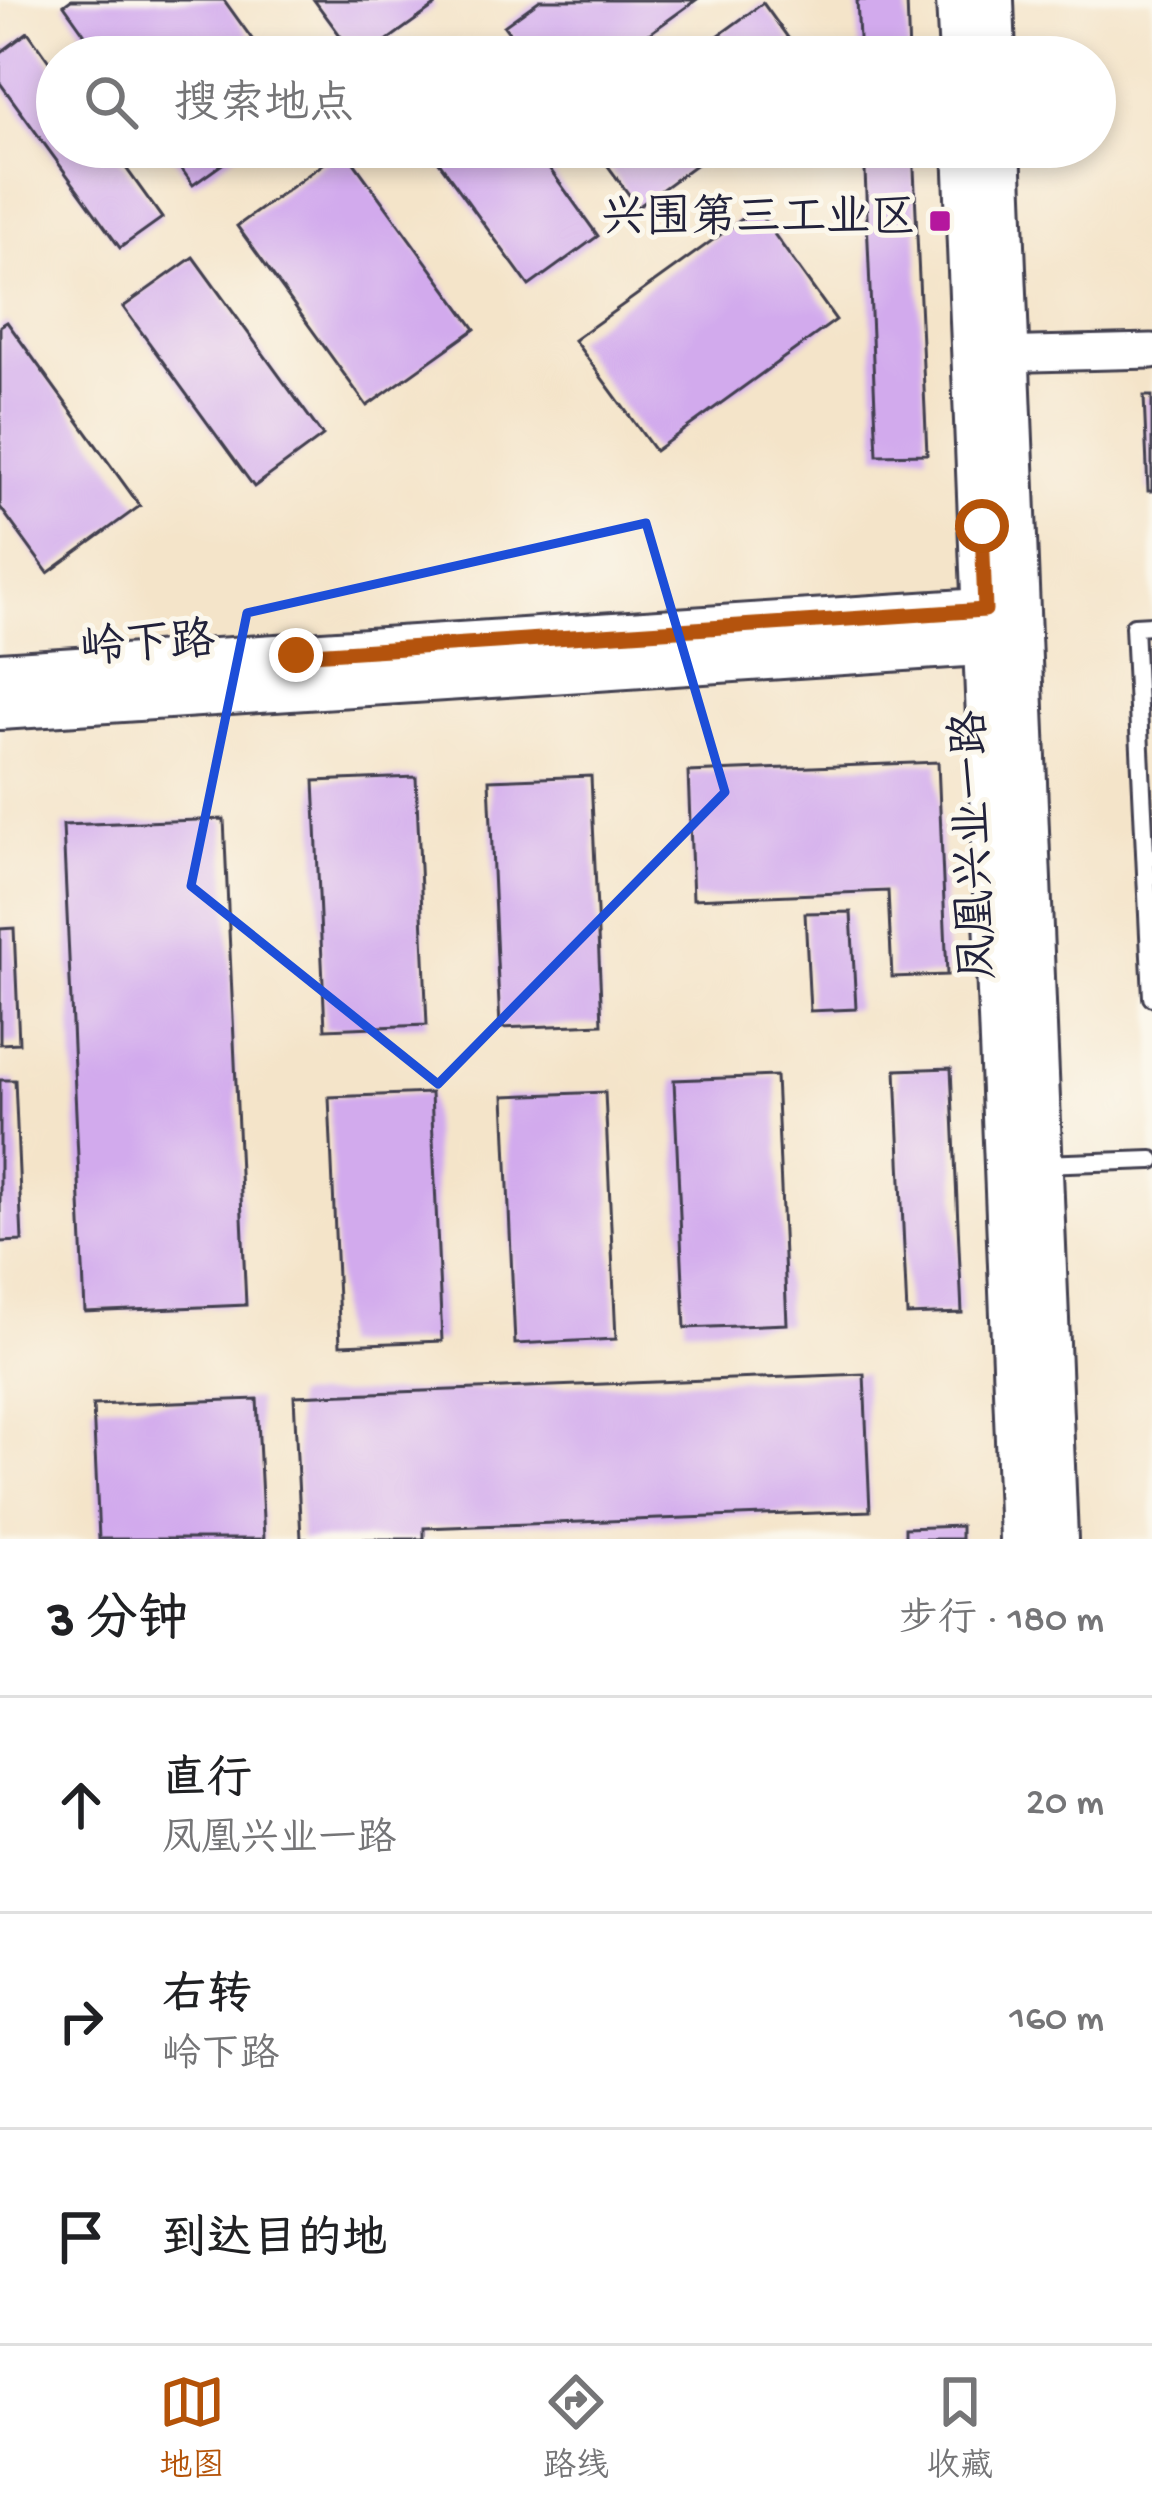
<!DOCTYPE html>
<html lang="zh">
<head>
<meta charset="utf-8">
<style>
	body { margin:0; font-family:"Gochi Hand","LXGW WenKai TC",sans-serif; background:#f6f6f6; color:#202124 }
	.stop { position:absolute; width:36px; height:36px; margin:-27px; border:9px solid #b45309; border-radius:50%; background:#fff }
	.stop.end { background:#b45309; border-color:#fff; box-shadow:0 3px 12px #0008 }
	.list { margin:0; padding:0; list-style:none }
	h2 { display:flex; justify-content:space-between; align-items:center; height:156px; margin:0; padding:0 48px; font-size:51px }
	h2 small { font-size:39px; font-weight:400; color:#757577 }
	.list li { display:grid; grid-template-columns:78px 1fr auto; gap:36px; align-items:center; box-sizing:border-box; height:216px; padding:0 48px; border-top:3px solid #e0e0e0 }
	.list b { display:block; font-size:45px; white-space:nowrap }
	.list p { margin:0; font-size:39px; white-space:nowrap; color:#757577 }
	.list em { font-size:39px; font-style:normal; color:#757577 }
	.icon { flex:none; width:66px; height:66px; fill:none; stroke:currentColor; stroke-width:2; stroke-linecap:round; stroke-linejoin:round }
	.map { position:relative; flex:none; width:1152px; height:1539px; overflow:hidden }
	.search { position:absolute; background:#fff; box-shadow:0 6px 18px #0003; left:36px; right:36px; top:36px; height:132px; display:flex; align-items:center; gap:30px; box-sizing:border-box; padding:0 42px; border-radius:66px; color:#757577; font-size:45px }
	.sheet { height:804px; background:#fff }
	nav { display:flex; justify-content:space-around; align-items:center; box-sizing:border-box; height:168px; border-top:3px solid #e0e0e0; background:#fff; font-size:33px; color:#757577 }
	nav a { display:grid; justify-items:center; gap:6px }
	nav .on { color:#b45309 }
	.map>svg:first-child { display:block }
</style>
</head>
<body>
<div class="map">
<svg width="1152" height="1539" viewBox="0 0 1152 1539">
	<rect width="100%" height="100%" fill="#fbf7ec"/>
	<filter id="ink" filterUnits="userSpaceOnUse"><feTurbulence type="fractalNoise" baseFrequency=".00833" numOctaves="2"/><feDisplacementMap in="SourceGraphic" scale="24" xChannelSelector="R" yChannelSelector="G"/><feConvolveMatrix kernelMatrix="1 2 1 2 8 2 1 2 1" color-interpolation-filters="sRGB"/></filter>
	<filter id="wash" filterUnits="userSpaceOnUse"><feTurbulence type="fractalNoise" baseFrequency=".004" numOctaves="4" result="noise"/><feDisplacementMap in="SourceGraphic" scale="48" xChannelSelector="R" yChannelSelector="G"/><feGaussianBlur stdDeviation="2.7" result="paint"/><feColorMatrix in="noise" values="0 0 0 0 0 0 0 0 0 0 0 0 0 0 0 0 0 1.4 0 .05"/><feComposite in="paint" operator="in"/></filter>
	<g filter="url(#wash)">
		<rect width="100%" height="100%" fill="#f4e4c9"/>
		<g id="blocks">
			<g fill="#d2aaed">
				<path d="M71 0H224L265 57H101L64 5Z"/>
				<path d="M314 0H430L435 6 364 57H356Z"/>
				<path d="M540 0H696L617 57H527L504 26Z"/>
				<path d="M857 0H907L909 57H860Z"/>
				<path d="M763 3 802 57H689Z"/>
				<path d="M28 32 57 73V147H111L162 218 120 248 0 83V53Z"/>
				<path d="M166 147H246L193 185Z"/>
				<path d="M428 147H534L598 236 529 286Z"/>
				<path d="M594 147H720L638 207Z"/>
				<path d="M864 147H913L927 454 877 455Z"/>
				<path d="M344 149 475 329 367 406 237 226Z"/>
				<path d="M756 209 836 320 655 451 574 340Z"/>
				<path d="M193 257 323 436 254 487 123 307Z"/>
				<path d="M7 322 140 506 48 573 0 507V326Z"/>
				<path d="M1144 396H1152V491H1148Z"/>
				<path d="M938 762 947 975 892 977 888 891 693 899 688 772Z"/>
				<path d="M591 776 602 1024 500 1028 489 780Z"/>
				<path d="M416 777 427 1025 325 1029 314 781Z"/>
				<path d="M224 819 246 1305 85 1312 63 825Z"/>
				<path d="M851 912 856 1009 810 1011 805 913Z"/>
				<path d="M14 928 19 1043 0 1044V929Z"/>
				<path d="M951 1068 962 1313 907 1315 896 1070Z"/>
				<path d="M776 1076 787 1324 685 1328 674 1080Z"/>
				<path d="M0 1080H15L22 1241 0 1242Z"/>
				<path d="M605 1092 616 1339 515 1344 504 1096Z"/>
				<path d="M431 1093 442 1341 340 1345 329 1097Z"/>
				<path d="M864 1374 870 1511 424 1528V1539H301L294 1396Z"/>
				<path d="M257 1399 264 1539H99L93 1405Z"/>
				<path d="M961 1526V1539H905V1528Z"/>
			</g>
		</g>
	</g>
	<g filter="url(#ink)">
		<use href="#blocks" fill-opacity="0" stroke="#423f50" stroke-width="3"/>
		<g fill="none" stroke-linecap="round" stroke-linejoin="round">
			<g stroke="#423f50" stroke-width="22">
				<g id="service">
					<path d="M1152 625 1134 626 1152 997"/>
					<path d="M1042 1164 1152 1160"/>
				</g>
			</g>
			<g stroke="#423f50" stroke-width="39">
				<path id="minor" d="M988 355 1152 351"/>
			</g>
			<g stroke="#423f50" stroke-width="48">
				<g id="tertiary">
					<path d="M958 0 961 57"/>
					<path d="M992 0 994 57"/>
					<path d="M965 147 1021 1539"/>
					<path d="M999 147 1056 1539"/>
					<path d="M0 674 1012 608"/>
					<path d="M0 708 1011 642"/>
				</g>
			</g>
			<use href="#service" stroke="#fff" stroke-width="16"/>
			<use href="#minor" stroke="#fff" stroke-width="33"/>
			<use href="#tertiary" stroke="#fff" stroke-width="42"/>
		</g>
	</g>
	<g fill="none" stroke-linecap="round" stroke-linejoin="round" filter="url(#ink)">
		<path stroke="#b45309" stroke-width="15" d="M296 655 985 610 982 526"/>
	</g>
	<path fill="none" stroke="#1d4ed8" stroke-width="9" stroke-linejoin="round" d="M646 523 725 792 438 1084 191 886 247 613Z"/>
	<rect fill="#b5179e" stroke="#fbf7ec" stroke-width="4.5" x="928" y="209" width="24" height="24" rx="6"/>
	<g text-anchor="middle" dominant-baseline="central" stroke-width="10" stroke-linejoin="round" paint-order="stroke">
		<g font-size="45" fill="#22223b" stroke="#fbf7ec" text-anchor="end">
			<text x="916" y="221">兴围第三工业区</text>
		</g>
		<g font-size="45" fill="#22223b" stroke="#fbf7ec">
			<text transform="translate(148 648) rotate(-4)">岭下路</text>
			<text transform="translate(978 845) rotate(-92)">凤凰兴业一路</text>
		</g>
	</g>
</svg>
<div class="stop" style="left:982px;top:526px"></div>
<div class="stop end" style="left:296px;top:655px"></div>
<div class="search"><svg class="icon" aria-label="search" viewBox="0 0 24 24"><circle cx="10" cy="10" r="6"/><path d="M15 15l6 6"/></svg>搜索地点</div>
</div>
<section class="sheet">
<h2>3 分钟<small>步行 · 180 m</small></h2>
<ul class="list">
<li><svg class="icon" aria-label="ahead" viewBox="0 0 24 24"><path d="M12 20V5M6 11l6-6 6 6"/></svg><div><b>直行</b><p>凤凰兴业一路</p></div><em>20 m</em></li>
<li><svg class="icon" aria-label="right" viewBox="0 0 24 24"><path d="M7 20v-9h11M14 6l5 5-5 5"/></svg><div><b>右转</b><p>岭下路</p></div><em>160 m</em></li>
<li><svg class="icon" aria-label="arrive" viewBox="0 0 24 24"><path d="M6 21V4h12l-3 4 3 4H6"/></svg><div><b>到达目的地</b></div></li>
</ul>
</section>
<nav>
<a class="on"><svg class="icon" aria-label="map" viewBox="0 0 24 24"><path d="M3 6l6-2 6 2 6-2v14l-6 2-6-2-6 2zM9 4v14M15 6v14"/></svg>地图</a>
<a><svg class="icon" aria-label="directions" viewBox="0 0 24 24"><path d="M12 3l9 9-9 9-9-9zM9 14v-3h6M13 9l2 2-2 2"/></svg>路线</a>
<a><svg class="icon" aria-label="saved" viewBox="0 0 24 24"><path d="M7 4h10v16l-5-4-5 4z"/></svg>收藏</a>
</nav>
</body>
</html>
